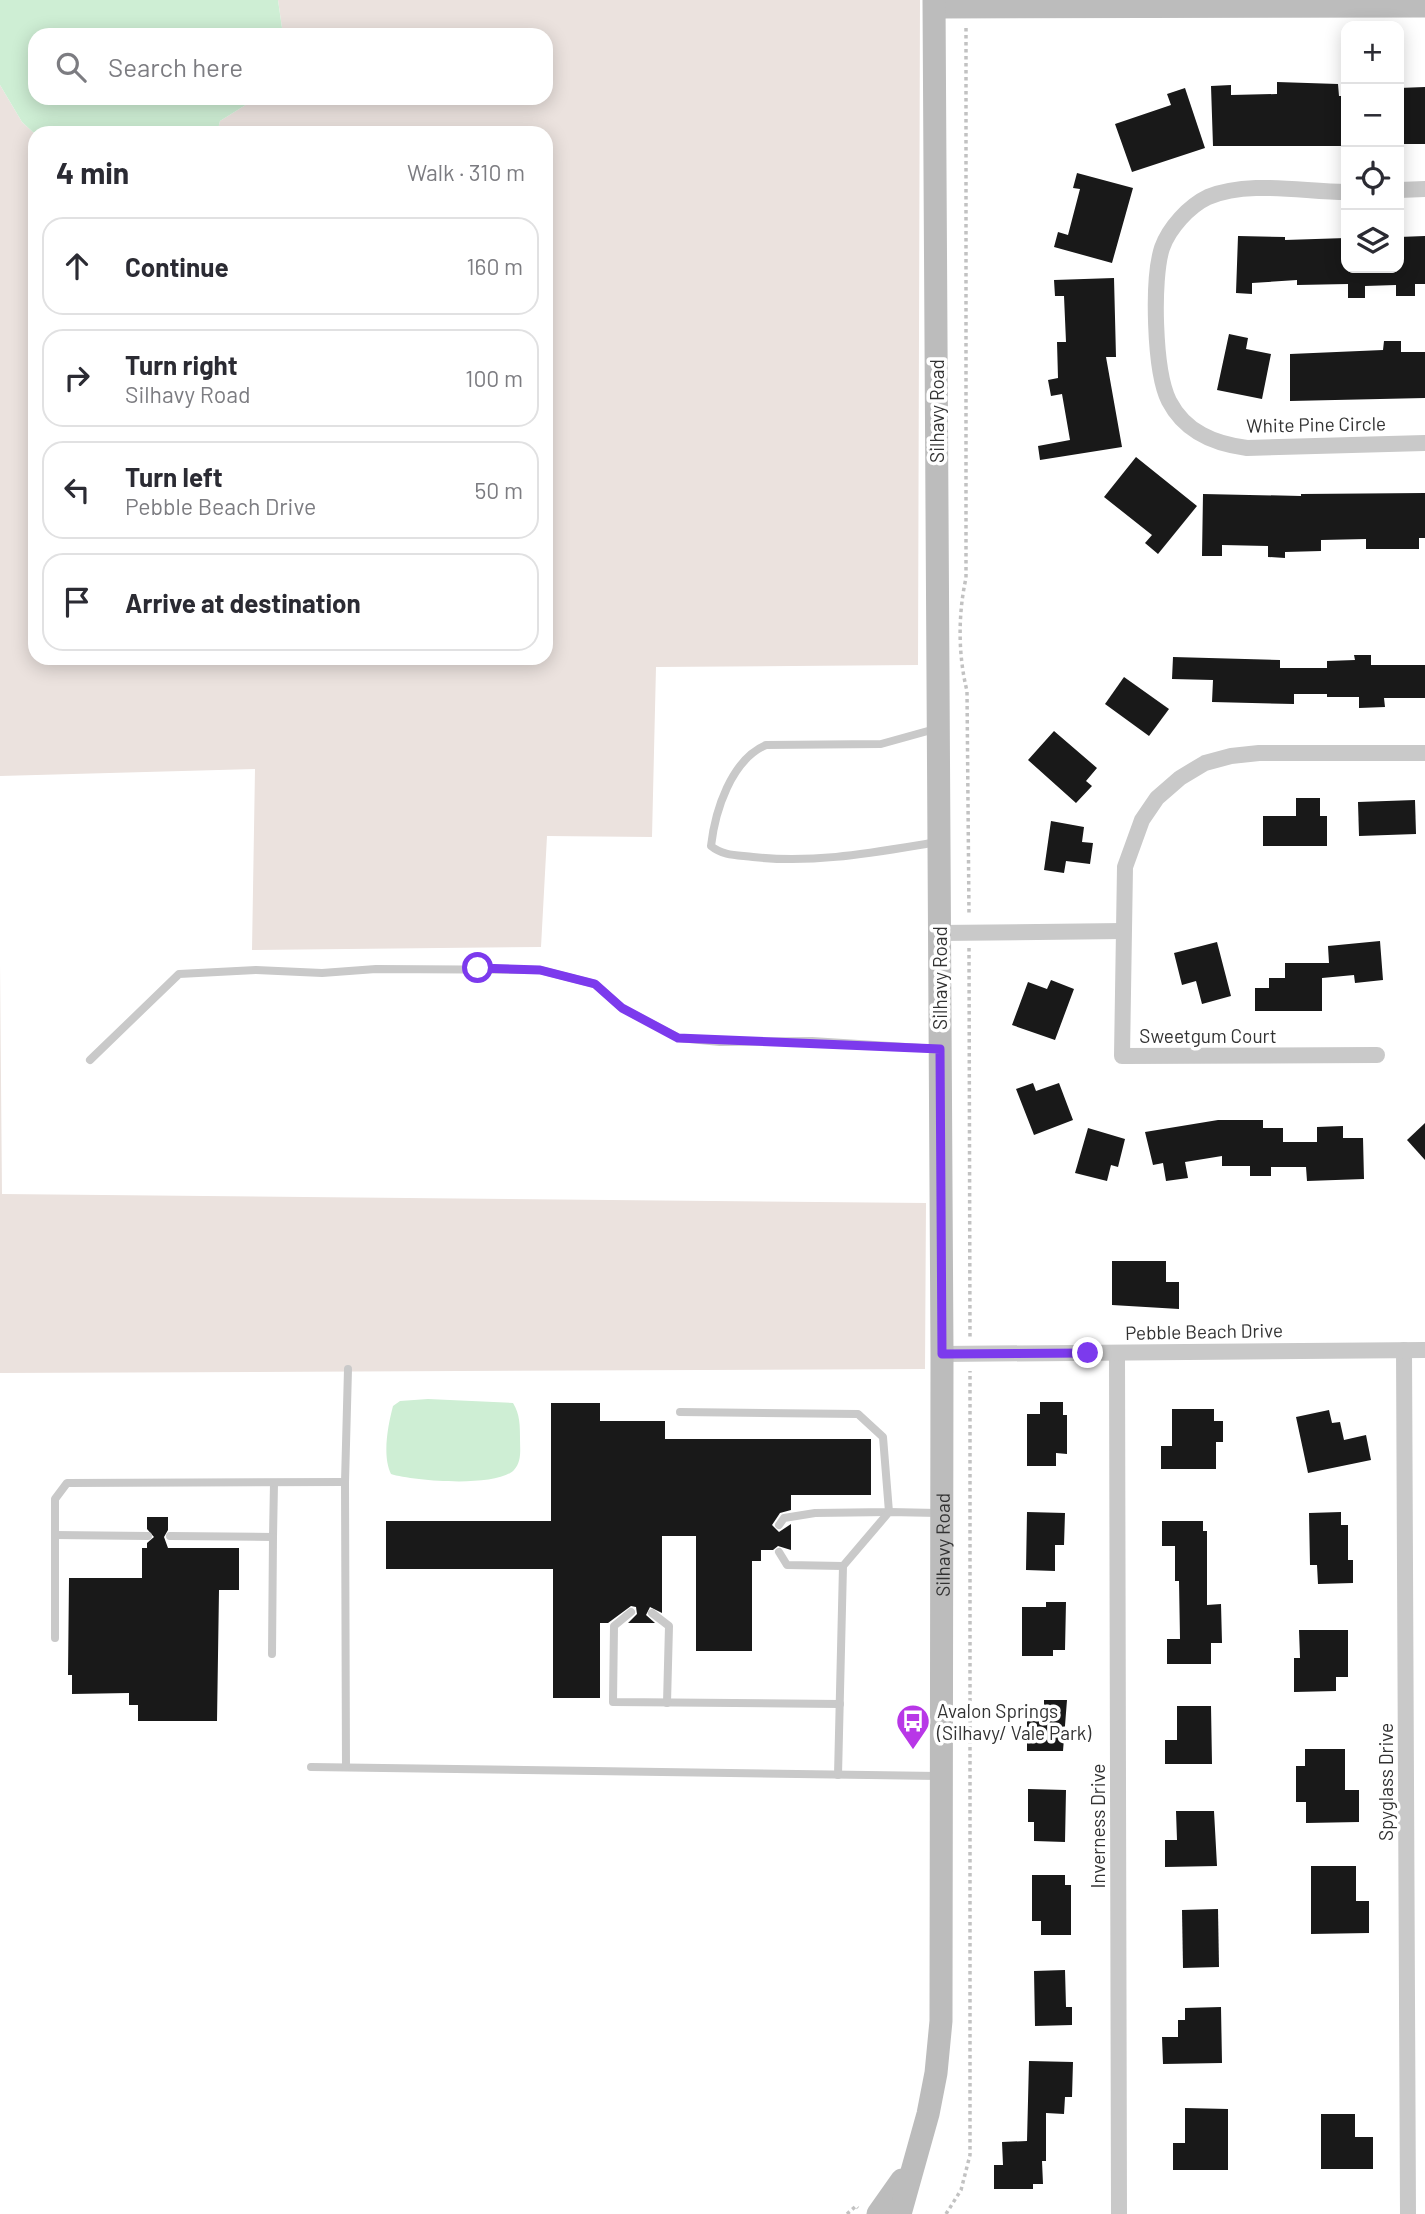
<!DOCTYPE html>
<html lang="en">
<head>
<meta charset="utf-8">
<style>
	body { margin:0; font-family:Barlow,sans-serif; background:#f2f2f3; color:#2b2b33 }
	.controls { position:absolute; right:21px; top:21px; display:grid; overflow:hidden; border-radius:14px; box-shadow:0 4px 18px #0003 }
	.controls button { width:63px; height:63px; display:grid; place-items:center; padding:0; border:0; border-bottom:2px solid #e1e1e2; background:#fff; color:#2b2b33; font:35px sans-serif }
	.stop { position:absolute; width:21px; height:21px; margin:-16px; border:5px solid #7c3aed; border-radius:50%; background:#fff }
	.stop.end { background:#7c3aed; border-color:#fff; box-shadow:0 2px 7px #0008 }
	.list { margin:0; padding:0; list-style:none }
	h2 { display:flex; justify-content:space-between; align-items:center; height:91px; margin:0; padding:0 28px; font-size:30px }
	h2 small { font-size:23px; font-weight:400; color:#7c7c81 }
	.list li { display:grid; grid-template-columns:46px 1fr auto; gap:21px; align-items:center; box-sizing:border-box; height:98px; margin:0 14px 14px; padding:0 14px; border:2px solid #e1e1e2; border-radius:21px }
	.list b { display:block; font-size:26px; white-space:nowrap }
	.list p { margin:0; font-size:23px; white-space:nowrap; color:#7c7c81 }
	.list em { font-size:23px; font-style:normal; color:#7c7c81 }
	.icon { flex:none; width:38px; height:38px; fill:none; stroke:currentColor; stroke-width:2; stroke-linecap:round; stroke-linejoin:round }
	.map { position:relative; flex:none; width:1425px; height:2214px; overflow:hidden }
	.search { position:absolute; background:#fff; box-shadow:0 4px 18px #0003; left:28px; top:28px; width:525px; height:77px; display:flex; align-items:center; gap:18px; box-sizing:border-box; padding:0 24px; border-radius:21px; color:#7c7c81; font-size:26px }
	.panel { position:absolute; background:#fff; box-shadow:0 4px 18px #0003; left:28px; top:126px; width:525px; height:539px; border-radius:21px }
	.map>svg:first-child { display:block }
</style>
</head>
<body>
<div class="map">
<svg width="1425" height="2214" viewBox="0 0 1425 2214">
	<rect width="100%" height="100%" fill="#fff"/>
	<g fill="#ebe2de">
		<path d="M278 0H920L918 665 656 667 652 837 547 836 541 947 252 950 255 769 0 776V85L22 122 35 134V658H546V133H217L220 121 257 98H546V35H283Z"/>
		<path d="M0 963 2 1194 926 1203 925 1369 0 1373Z"/>
	</g>
	<g fill="#ceeed4">
		<path d="M0 0H278L283 35H35V98H257L220 121 217 133 35 134 22 122 0 85Z"/>
		<path d="M428 1399 513 1403C520 1414 520 1426 520 1439 520 1450 522 1461 514 1470 497 1488 413 1481 391 1474 382 1456 388 1425 393 1406L400 1401Z"/>
	</g>
	<g fill="#191919">
		<path d="M1277 82 1338 84 1339 96H1346V146H1213L1211 86 1231 85V95L1277 94Z"/>
		<path d="M1425 87V144H1399V88Z"/>
		<path d="M1185 88 1205 148 1132 172 1115 124 1171 105 1167 94Z"/>
		<path d="M1077 173 1133 188 1112 263 1054 247 1058 232 1068 235 1080 189 1073 188Z"/>
		<path d="M1238 236 1285 237V240L1346 238V268H1399V237L1425 236V284H1415V296H1396V285L1365 286V298H1348V284L1297 285V280L1252 283V294L1236 293Z"/>
		<path d="M1114 278 1116 357H1106L1122 447 1040 460 1038 446 1070 440 1062 394 1051 396 1048 380 1058 378 1057 342H1066L1064 296H1055L1054 280Z"/>
		<path d="M1229 334 1248 338 1246 349 1271 354 1262 399 1217 390Z"/>
		<path d="M1384 341H1401V352H1425V398L1290 401V354L1383 350Z"/>
		<path d="M1136 457 1197 506 1158 554 1145 543 1152 535 1104 497Z"/>
		<path d="M1425 493V538H1419V549H1366V539L1321 540V551L1285 552V558L1268 557V546L1222 545V556H1202L1203 494 1301 496V494Z"/>
		<path d="M1354 655H1371V665H1425V698H1384L1385 707 1359 708V697H1327V694H1294V704L1212 702 1213 680 1172 679 1173 657 1280 660V668H1327V661L1355 660Z"/>
		<path d="M1124 677 1169 709 1149 736 1105 704Z"/>
		<path d="M1054 731 1097 768 1086 781 1092 786 1076 803 1028 760Z"/>
		<path d="M1296 798H1320V816H1327V846H1263V816H1296Z"/>
		<path d="M1415 800 1416 834 1359 836 1358 802Z"/>
		<path d="M1051 821 1084 827 1082 842 1093 843 1090 864 1066 861 1064 873 1044 870Z"/>
		<path d="M1380 941 1383 980 1355 983 1354 975 1322 978V1011H1255V988H1269V978H1285V963H1329L1328 946Z"/>
		<path d="M1217 942 1231 996 1202 1004 1196 981 1182 985 1174 953Z"/>
		<path d="M1051 980 1074 989 1055 1040 1012 1025 1028 982 1047 989Z"/>
		<path d="M1033 1083 1036 1091 1059 1083 1073 1120 1034 1135 1016 1089Z"/>
		<path d="M1218 1120H1263V1128H1283V1142H1317V1127L1343 1126V1138H1363L1364 1179 1307 1181 1306 1167H1271V1176H1250V1166H1222V1156L1185 1162 1188 1178 1166 1181 1163 1163 1153 1165 1145 1132Z"/>
		<path d="M1425 1123V1160L1407 1140Z"/>
		<path d="M1088 1128 1125 1139 1118 1167 1111 1165 1107 1181 1075 1173Z"/>
		<path d="M1112 1261H1166V1282H1179V1309L1112 1305Z"/>
		<path d="M1040 1402H1063V1415H1067V1454L1056 1453V1466H1027V1414H1040Z"/>
		<path d="M551 1403H600V1421H665V1439H871V1495H791V1510L780 1513 772 1525 779 1532 791 1524V1550L778 1546 773 1550H761V1561H752V1651H696V1536H662V1613L650 1607 646 1615 655 1623H628L637 1614 636 1607 631 1606 608 1623H600V1698H553V1569H386V1521H551Z"/>
		<path d="M1172 1409H1214V1421H1223V1442H1216V1469H1161V1446H1172Z"/>
		<path d="M1329 1410 1332 1423 1340 1422 1344 1440 1366 1435 1371 1460 1308 1473 1296 1417Z"/>
		<path d="M1027 1512 1065 1513 1064 1545H1055V1571L1026 1570Z"/>
		<path d="M1341 1512V1525H1348V1560H1353V1583L1318 1584 1317 1565H1310L1309 1513Z"/>
		<path d="M147 1517H168V1530L164 1537 168 1548H239V1590H219L217 1721H138V1705H129V1693L72 1694V1675H68L69 1578H142V1548H147V1543L154 1537 147 1529Z"/>
		<path d="M1162 1521H1203V1531H1207V1605L1221 1604 1222 1643H1211V1664H1167V1639H1180L1179 1581H1175V1546H1162Z"/>
		<path d="M1046 1602H1066L1065 1650H1053V1656H1022V1607H1046Z"/>
		<path d="M1299 1630H1348V1677H1336V1691L1294 1692V1658H1300Z"/>
		<path d="M1044 1700H1067L1063 1751H1027V1711H1044Z"/>
		<path d="M1177 1706H1211L1212 1764H1165V1740H1177Z"/>
		<path d="M1305 1749H1345V1790H1359V1822L1306 1823V1802H1296V1766H1305Z"/>
		<path d="M1028 1789 1066 1790 1065 1842 1034 1841V1822H1028Z"/>
		<path d="M1176 1811H1214L1217 1866 1165 1867V1840H1177Z"/>
		<path d="M1311 1866H1356V1901H1369V1933L1311 1934Z"/>
		<path d="M1032 1875H1065V1885H1071V1935H1041V1921H1032Z"/>
		<path d="M1218 1909 1219 1967 1183 1968 1182 1910Z"/>
		<path d="M1065 1970 1066 2007H1072V2025L1035 2026 1034 1971Z"/>
		<path d="M1221 2007 1222 2063 1163 2064 1162 2037H1178V2020H1185V2008Z"/>
		<path d="M1029 2061 1073 2062 1072 2097H1065L1064 2114 1046 2113V2161H1042L1043 2184H1033V2189H994V2165H1003L1002 2142 1027 2141Z"/>
		<path d="M1185 2108 1228 2109V2170H1173V2143H1185Z"/>
		<path d="M1321 2114H1355V2137H1373V2169H1321Z"/>
	</g>
	<g fill="none" stroke-linecap="round" stroke-linejoin="round">
		<g stroke="#c2c2c2" stroke-width="3.5" stroke-dasharray="3.5 3.5" stroke-linecap="butt">
			<path d="M966 28V578C958 614 958 655 967 691L969 915"/>
			<path d="M969 948 970 1339"/>
			<path d="M847 2214 856 2206 858 2208"/>
			<path d="M946 2214 961 2190 970 2155V1371"/>
		</g>
		<g stroke="#c9c9c9" stroke-width="8">
			<path d="M935 729 881 744 766 745C731 760 715 811 711 846 723 856 738 855 753 857 816 864 876 852 938 842"/>
			<path d="M90 1060 179 974 256 970 322 973 376 969 540 970 595 984 622 1008 679 1038 720 1042 812 1041 937 1049"/>
			<path d="M680 1412 858 1414 883 1437 889 1512 815 1513 784 1518 779 1525"/>
			<path d="M55 1535 148 1536"/>
			<path d="M170 1536 273 1537 274 1483"/>
			<path d="M779 1552 787 1565 843 1566"/>
			<path d="M631 1612 614 1626 613 1702 840 1704"/>
			<path d="M652 1613 669 1626 667 1703"/>
			<path d="M55 1638V1499L67 1483 345 1482"/>
			<path d="M272 1654 273 1537"/>
			<path d="M311 1767 938 1776"/>
			<path d="M346 1767 345 1482 348 1369"/>
			<path d="M838 1775 843 1566 889 1512 938 1513"/>
		</g>
		<g stroke="#c9c9c9" stroke-width="16">
			<path d="M1399 190 1425 189"/>
			<path d="M1346 192C1303 192 1249 180 1208 197 1189 206 1169 228 1162 248 1152 279 1154 371 1169 401 1185 432 1214 444 1247 448L1425 443"/>
			<path d="M939 933 1123 931"/>
			<path d="M1377 1055 1122 1056 1125 867 1142 820 1157 798 1180 778 1205 763 1231 756 1259 753H1425"/>
			<path d="M1404 1350 1408 2214"/>
			<path d="M1117 1353 1119 2214"/>
			<path d="M942 1354 1425 1350"/>
		</g>
		<g stroke="#bcbcbc" stroke-width="23">
			<path d="M935 7 1425 6"/>
			<path d="M878 2214 902 2180"/>
			<path id="s1" d="M900 2214 928 2114 936 2073 941 2021 942 1354 934 0"/>
		</g>
	</g>
	<g fill="none" stroke-linecap="round" stroke-linejoin="round">
		<path stroke="#7c3aed" stroke-width="9" d="M478 968 540 970 595 984 622 1008 678 1038 940 1049 942 1354 1088 1353"/>
	</g>
	<defs>
		<g id="bus-pin" transform="scale(1.75)"><path d="M0 17L-7.5 6A9.5 9.5 0 1 1 7.5 6Z" fill="#b837e7" stroke="#fff"/><path d="M-5-6H5V4H4V6H2V4H-2V6H-4V4H-5ZM-3.5-4V0h7V-4ZM-3.5 1.2v1.5H-2V1.2ZM2 1.2v1.5H3.5V1.2Z" fill="#fff"/></g>
	</defs>
	<g fill-rule="evenodd">
		<use href="#bus-pin" x="913" y="1721"/>
	</g>
	<g text-anchor="middle" dominant-baseline="central" stroke-width="7" stroke-linejoin="round" paint-order="stroke">
		<g font-size="19" fill="#323232" stroke="#fff">
			<text transform="translate(936 411) rotate(-90)">Silhavy Road</text>
			<text transform="translate(1316 424) rotate(-1)">White Pine Circle</text>
			<text transform="translate(939 978) rotate(-90)">Silhavy Road</text>
			<text x="1208" y="1035">Sweetgum Court</text>
			<text transform="translate(1204 1331) rotate(-1)">Pebble Beach Drive</text>
			<text stroke="none"><textPath href="#s1" startOffset="674">Silhavy Road</textPath></text>
			<text transform="translate(1385 1782) rotate(-90)">Spyglass Drive</text>
			<text transform="translate(1097 1826) rotate(-90)">Inverness Drive</text>
		</g>
		<g font-size="19" fill="#323232" stroke="#fff" text-anchor="start">
			<text x="937" y="1710">Avalon Springs<tspan x="937" dy="22">(Silhavy/ Vale Park)</tspan></text>
		</g>
	</g>
</svg>
<div class="controls">
<button>+</button>
<button>−</button>
<button><svg class="icon" aria-label="locate" viewBox="0 0 24 24"><circle cx="12" cy="12" r="6"/><path d="M12 2v4M12 18v4M2 12h4M18 12h4"/></svg></button>
<button><svg class="icon" aria-label="layers" viewBox="0 0 24 24"><path d="M12 4l9 5-9 5-9-5zM3 14l9 5 9-5"/></svg></button>
</div>
<div class="stop" style="left:478px;top:968px"></div>
<div class="stop end" style="left:1088px;top:1353px"></div>
<div class="search"><svg class="icon" aria-label="search" viewBox="0 0 24 24"><circle cx="10" cy="10" r="6"/><path d="M15 15l6 6"/></svg>Search here</div>
<section class="panel">
<h2>4 min<small>Walk · 310 m</small></h2>
<ul class="list">
<li><svg class="icon" aria-label="ahead" viewBox="0 0 24 24"><path d="M12 20V5M6 11l6-6 6 6"/></svg><div><b>Continue</b></div><em>160 m</em></li>
<li><svg class="icon" aria-label="right" viewBox="0 0 24 24"><path d="M7 20v-9h11M14 6l5 5-5 5"/></svg><div><b>Turn right</b><p>Silhavy Road</p></div><em>100 m</em></li>
<li><svg class="icon" aria-label="left" viewBox="0 0 24 24"><path d="M17 20v-9H6M10 6l-5 5 5 5"/></svg><div><b>Turn left</b><p>Pebble Beach Drive</p></div><em>50 m</em></li>
<li><svg class="icon" aria-label="arrive" viewBox="0 0 24 24"><path d="M6 21V4h12l-3 4 3 4H6"/></svg><div><b>Arrive at destination</b></div></li>
</ul>
</section>
</div>
</body>
</html>
